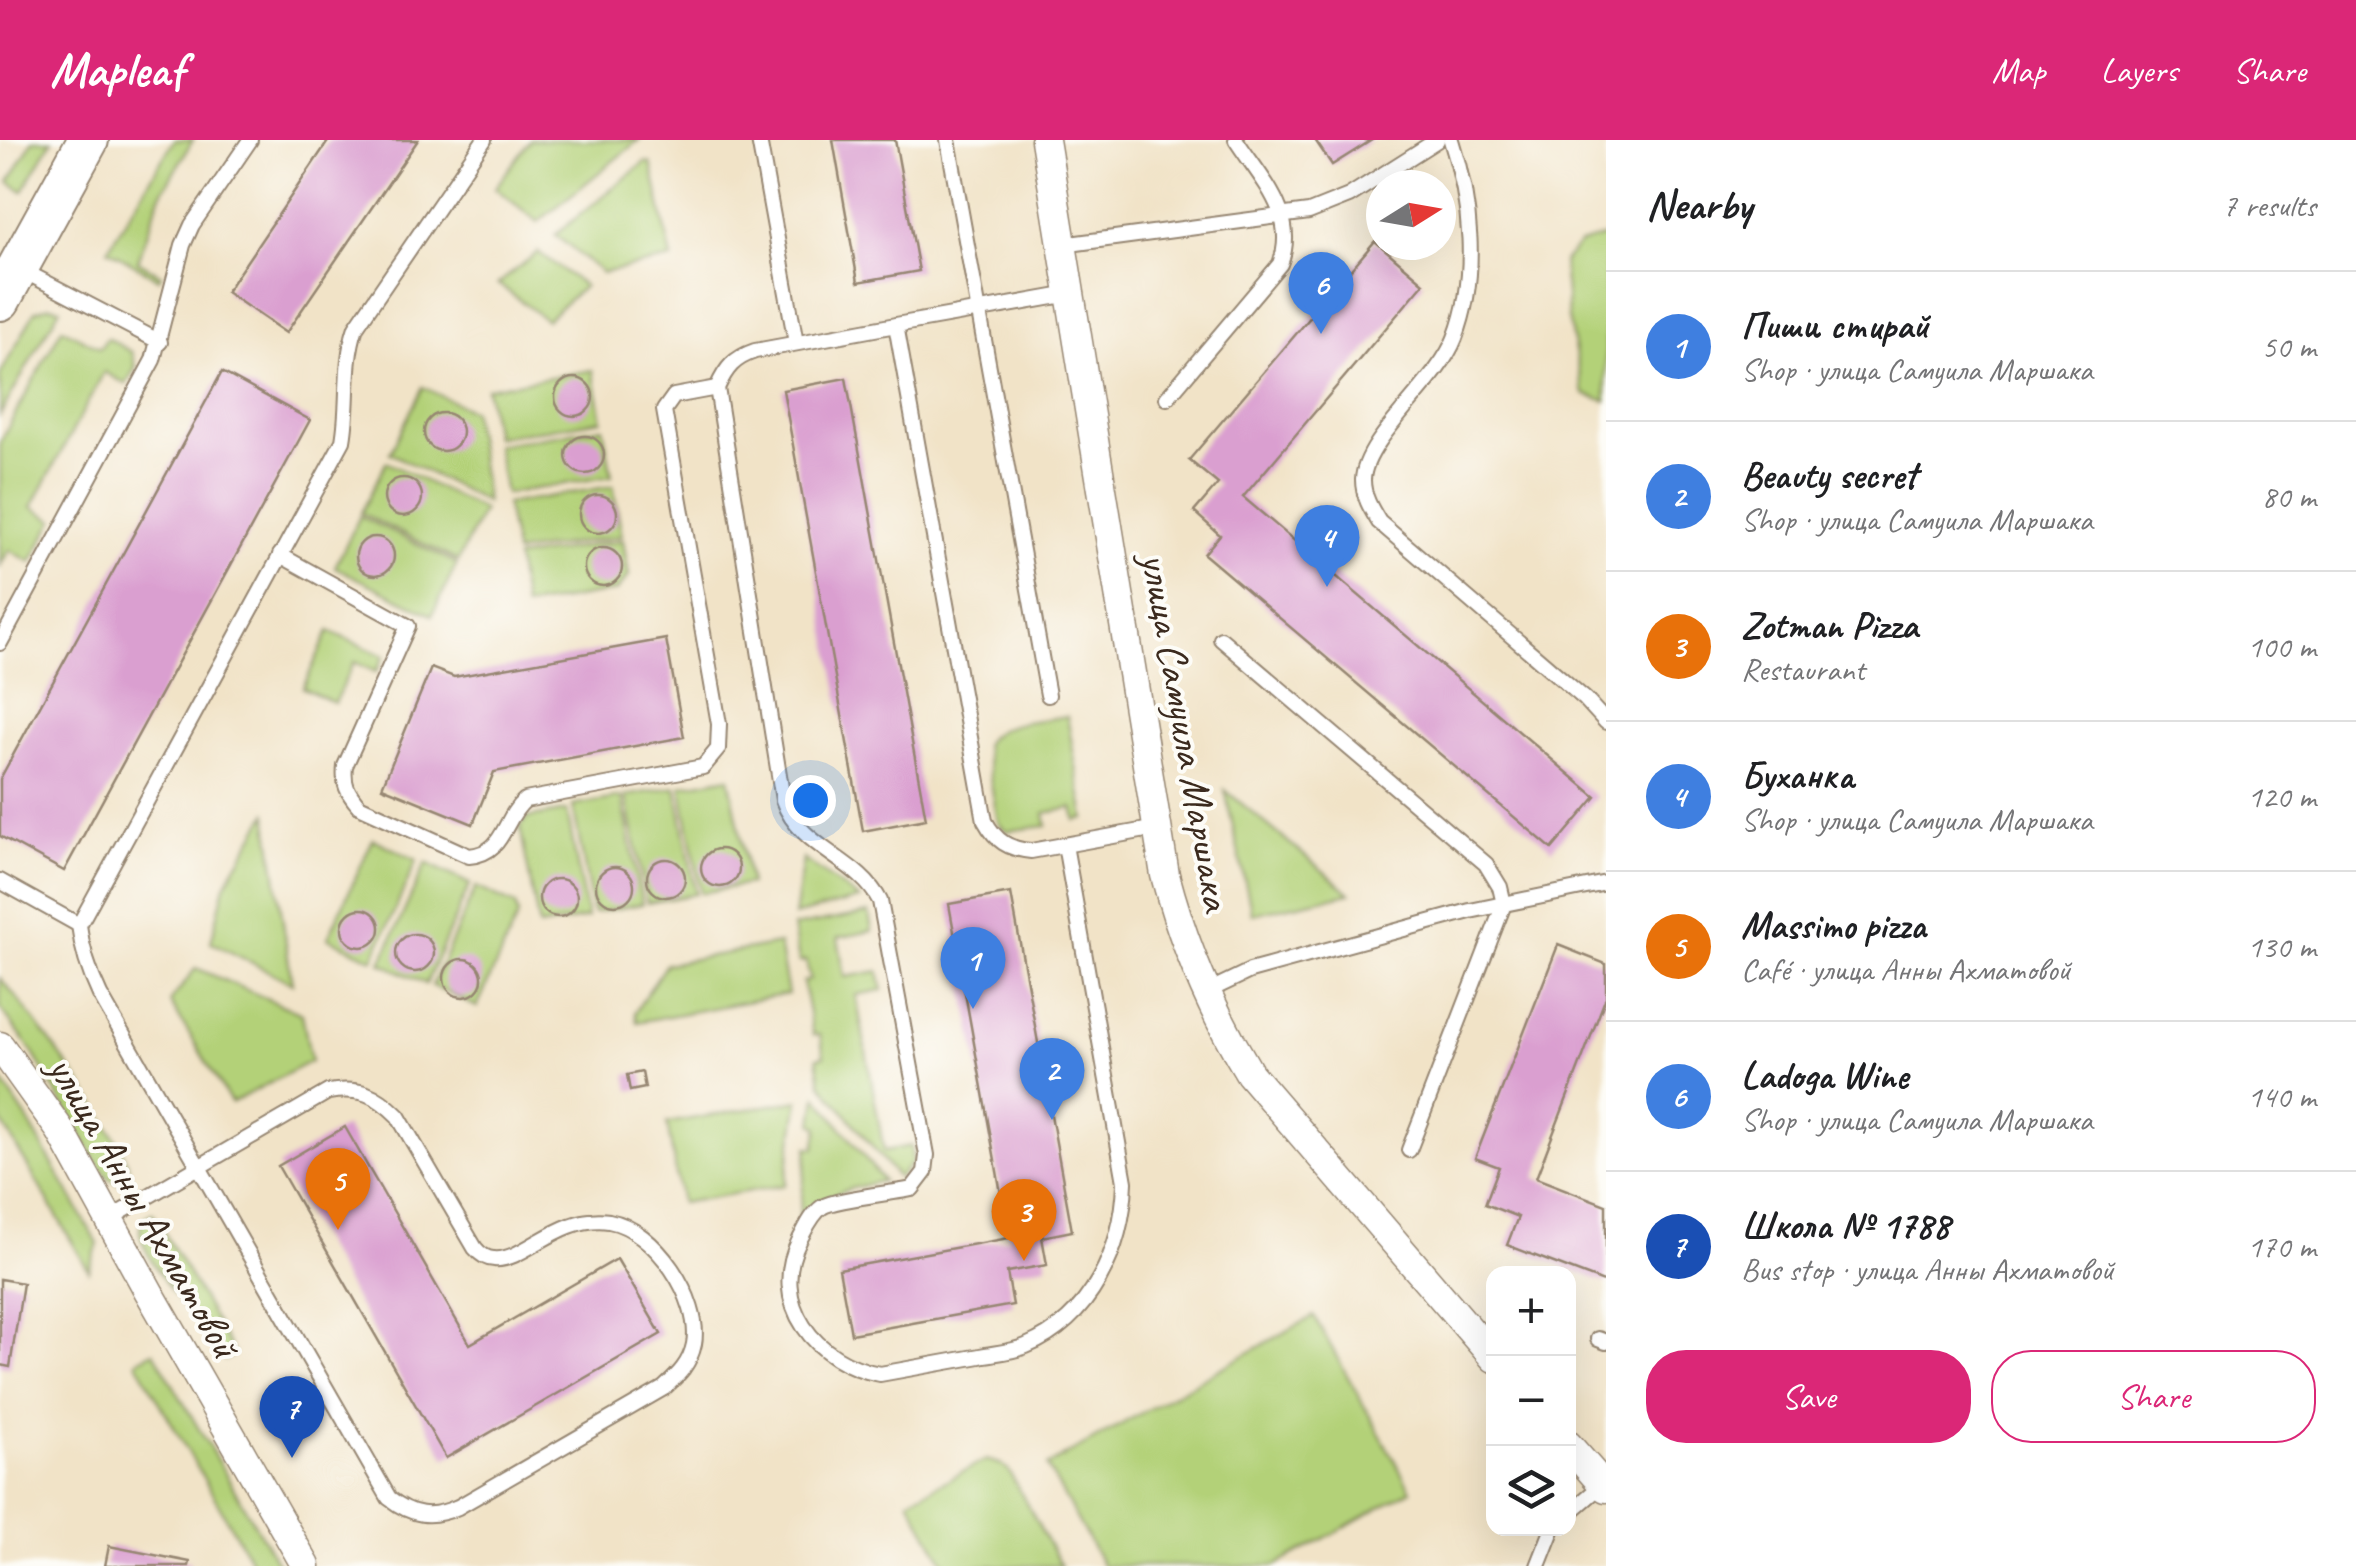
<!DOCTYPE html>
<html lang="en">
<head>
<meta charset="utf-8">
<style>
	body { margin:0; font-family:Caveat,sans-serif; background:#f6f6f6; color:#202124 }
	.controls { position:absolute; right:30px; bottom:30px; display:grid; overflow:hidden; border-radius:20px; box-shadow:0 10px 40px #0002 }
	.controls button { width:90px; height:90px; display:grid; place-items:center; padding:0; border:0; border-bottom:2px solid #e0e0e0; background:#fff; color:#202124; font:50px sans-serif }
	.compass { position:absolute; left:1366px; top:30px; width:90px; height:90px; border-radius:50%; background:#fff; box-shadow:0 10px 40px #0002; rotate:79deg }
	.you { position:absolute; left:810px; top:660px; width:35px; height:35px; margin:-25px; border:8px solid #fff; border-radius:50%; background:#1a73e8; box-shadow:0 0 0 15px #1a73e833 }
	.badge { display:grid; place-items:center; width:65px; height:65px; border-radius:50%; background:#db2777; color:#fff; font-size:32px; font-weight:700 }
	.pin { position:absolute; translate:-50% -82px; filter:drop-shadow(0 2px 5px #0008) }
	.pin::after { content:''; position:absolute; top:52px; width:35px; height:30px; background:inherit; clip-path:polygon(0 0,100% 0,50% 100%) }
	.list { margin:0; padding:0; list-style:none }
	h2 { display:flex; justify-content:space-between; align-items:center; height:130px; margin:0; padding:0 40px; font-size:42px }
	h2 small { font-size:32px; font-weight:400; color:#757577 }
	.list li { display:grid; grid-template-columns:65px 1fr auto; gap:30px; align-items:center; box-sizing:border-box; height:150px; padding:0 40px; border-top:2px solid #e0e0e0 }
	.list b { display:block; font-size:38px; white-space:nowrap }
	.list p { margin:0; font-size:32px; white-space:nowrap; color:#757577 }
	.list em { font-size:32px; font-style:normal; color:#757577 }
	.actions { display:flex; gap:20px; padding:30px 40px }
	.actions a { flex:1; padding:22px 0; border:2px solid #db2777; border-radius:40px; text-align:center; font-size:35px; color:#db2777 }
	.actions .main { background:#db2777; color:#fff }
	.icon { flex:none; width:55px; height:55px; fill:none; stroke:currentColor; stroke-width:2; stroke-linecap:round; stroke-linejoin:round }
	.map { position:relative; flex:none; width:1606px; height:1426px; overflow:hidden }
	header { display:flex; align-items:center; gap:60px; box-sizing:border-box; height:140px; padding:0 50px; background:#db2777; color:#fff }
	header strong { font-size:48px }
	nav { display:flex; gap:55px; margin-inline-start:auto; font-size:35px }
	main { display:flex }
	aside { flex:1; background:#fff }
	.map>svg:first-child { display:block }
</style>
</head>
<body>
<header>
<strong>Mapleaf</strong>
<nav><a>Map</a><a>Layers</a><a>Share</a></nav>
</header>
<main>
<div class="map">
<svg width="1606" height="1426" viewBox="0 0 1606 1426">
	<rect width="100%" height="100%" fill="#fdfcf7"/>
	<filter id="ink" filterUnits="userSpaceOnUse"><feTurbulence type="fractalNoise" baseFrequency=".01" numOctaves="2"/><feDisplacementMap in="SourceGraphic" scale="20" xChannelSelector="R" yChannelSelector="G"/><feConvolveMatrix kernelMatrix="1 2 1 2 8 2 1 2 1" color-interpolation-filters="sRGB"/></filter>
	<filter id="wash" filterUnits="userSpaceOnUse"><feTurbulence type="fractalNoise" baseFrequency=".0048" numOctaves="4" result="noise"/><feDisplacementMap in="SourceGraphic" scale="40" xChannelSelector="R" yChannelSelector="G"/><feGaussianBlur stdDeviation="2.25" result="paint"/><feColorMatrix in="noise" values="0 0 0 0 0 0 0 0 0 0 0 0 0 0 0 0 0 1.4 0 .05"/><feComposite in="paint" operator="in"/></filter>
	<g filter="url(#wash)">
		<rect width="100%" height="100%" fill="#f1e3c7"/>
		<g fill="#b3d178" stroke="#777e4b" stroke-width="2.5">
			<path d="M33 0H52L23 51 9 42Z"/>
			<path d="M174 0H193L160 56 138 121 161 135 159 139 108 109Z"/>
			<path d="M530 0H639L538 82 495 48Z"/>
			<path d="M645 22 651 23 672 119 602 133 555 95Z"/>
			<path d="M1606 96V261L1584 254 1568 178 1563 122 1580 104Z"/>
			<path d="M538 112 584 146 546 180 498 144Z"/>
			<path d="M49 166 60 168 0 275V235L35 171Z"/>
			<path d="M62 188 100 208 107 198 132 212 136 227 126 244 104 232 32 367 54 380 31 422 9 410 0 426V302Z"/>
			<path d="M593 230 602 280 495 297 486 248Z"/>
			<path d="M423 247 472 271 486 362 390 313Z"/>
			<path d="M603 287 612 336 505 354 496 305Z"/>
			<path d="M386 322 483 370 458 421 361 373Z"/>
			<path d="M613 346 622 396 515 413 506 364Z"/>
			<path d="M360 376 457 424 432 475 335 427Z"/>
			<path d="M623 400 629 436 616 451 524 467 516 418Z"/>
			<path d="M329 491 384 516 376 532 354 522 334 563 303 548Z"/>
			<path d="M1067 576 1085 678 1076 680 1073 668 1045 673 1047 686 1006 691 998 683 984 605C996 580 1042 581 1067 576Z"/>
			<path d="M729 637 750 744 701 753 681 646Z"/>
			<path d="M676 647 696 754 647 763 626 656Z"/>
			<path d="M1225 650 1344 748 1350 753 1252 774Z"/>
			<path d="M622 657 642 764 593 773 573 666Z"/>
			<path d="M567 671 587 778 539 787 520 687 527 678Z"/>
			<path d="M267 674 292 843 211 802 225 745Z"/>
			<path d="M373 699 417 720 373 819 328 798Z"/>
			<path d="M803 719 859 759 794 776Z"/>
			<path d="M426 723 470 744 426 844 381 823Z"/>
			<path d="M476 747 515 765 518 776 477 867 432 846Z"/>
			<path d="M869 773 872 791 838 798 845 837 879 831 883 850 856 855 884 1011 911 1006 912 1023 898 1038 821 943 817 918 824 916 820 895H813L803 842 810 840 806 821 799 822 793 787Z"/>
			<path d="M779 804 788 854 637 882 635 872 666 824Z"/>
			<path d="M196 828 302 874 311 921 231 963 170 862Z"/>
			<path d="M0 838C28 869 132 1005 131 1040L120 1043 108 1038 95 1019 31 910 0 868Z"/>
			<path d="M0 938 25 976 98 1104 89 1131 0 979Z"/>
			<path d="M817 956 883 1041C849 1048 824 1054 799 1079L808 1007 815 1008 819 987 813 983Z"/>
			<path d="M799 960 785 1045 681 1063 667 983Z"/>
			<path d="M153 1073 234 1214 225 1220C205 1193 142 1121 140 1091 140 1080 144 1077 153 1073Z"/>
			<path d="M1314 1176 1411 1350 1275 1426H1103L1047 1326Z"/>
			<path d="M154 1212 279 1426H254L136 1221Z"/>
			<path d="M986 1320 1000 1324 1008 1330 1061 1426H946L909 1360Z"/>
		</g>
		<g id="blocks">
			<g fill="#da9fd0">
				<path d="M329 0H418L286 193 226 152Z"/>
				<path d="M833 0H895L919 131 858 142Z"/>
				<path d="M1315 0H1372L1332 25Z"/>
				<path d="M1375 101 1424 143 1243 357 1596 657 1552 709 1204 414 1220 395 1194 372 1218 344 1189 320Z"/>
				<path d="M222 232 310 280 64 731 0 696V639Z"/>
				<path d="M846 238 926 679 863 691 783 250Z"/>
				<circle cx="574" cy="257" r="19"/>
				<circle cx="443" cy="292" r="19"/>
				<circle cx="585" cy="315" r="19"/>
				<circle cx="403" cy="357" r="19"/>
				<circle cx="598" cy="374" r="19"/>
				<circle cx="375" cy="416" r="19"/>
				<circle cx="603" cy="427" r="19"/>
				<path d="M666 499 684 597 494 632 473 684 382 647 431 528 454 537Z"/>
				<circle cx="720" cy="728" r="19"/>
				<circle cx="666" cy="738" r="19"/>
				<circle cx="615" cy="746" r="19"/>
				<circle cx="558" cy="758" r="19"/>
				<path d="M1011 753 1072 1091 1042 1097 1047 1125 1007 1132 1013 1165 851 1194 839 1129 1009 1098 949 764Z"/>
				<circle cx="361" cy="788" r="19"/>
				<circle cx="415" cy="813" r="19"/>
				<path d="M1558 805 1606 824V857L1536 1038 1606 1065V1143L1507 1105 1518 1077 1485 1064 1499 1027 1475 1018Z"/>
				<circle cx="463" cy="838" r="19"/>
				<path d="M642 932 645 948 630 951 627 935Z"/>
				<path d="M345 987 470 1204 617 1119 661 1194 446 1318 278 1026Z"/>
				<path d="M0 1139 23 1143 10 1227 0 1225Z"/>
				<path d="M109 1406 190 1422 189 1426H105Z"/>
			</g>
		</g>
	</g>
	<g filter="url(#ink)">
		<use href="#blocks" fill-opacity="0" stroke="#968672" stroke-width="2.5"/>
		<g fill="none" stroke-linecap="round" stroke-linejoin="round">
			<g stroke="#968672" stroke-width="18">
				<g id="lane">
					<path d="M759 0 796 203"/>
					<path d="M948 0 1048 555"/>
					<path d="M1451 0C1471 61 1479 136 1455 198 1438 243 1364 299 1363 340 1363 356 1371 369 1379 382L1585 559 1606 582"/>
					<path d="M1062 105 1309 72 1349 56 1437 0"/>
					<path d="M18 128 160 202"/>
					<path d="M1070 154 896 185 985 681C996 701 1008 709 1031 711L1157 688"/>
					<path d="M896 185 755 211C734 218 726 228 717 248L783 660C800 709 858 718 880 761L927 1015 925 1032 912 1049C894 1053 834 1059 822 1067 812 1074 806 1088 800 1099 767 1163 816 1223 880 1234 913 1228 947 1222 980 1216 995 1213 1012 1212 1026 1206 1091 1179 1123 1109 1125 1042L1065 705"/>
					<path d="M1167 258 1280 124C1299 76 1261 39 1236 0"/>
					<path d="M280 415 408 486 345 626C343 644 347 652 359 666L469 716C506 713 502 679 525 660L703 627 718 609 719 584 664 270 674 256 717 248"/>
					<path d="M1221 499 1486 724 1500 747 1504 764 1409 1010"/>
					<path d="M0 503 153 220 183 105 192 85 250 0"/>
					<path d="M0 741 79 785"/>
					<path d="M1204 853 1250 831 1470 771 1606 743"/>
					<path d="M109 1079 328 952C360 947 376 954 398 976L475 1108C480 1114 486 1119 494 1119 524 1122 559 1074 609 1081 655 1089 702 1160 694 1204 690 1224 678 1235 664 1248L458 1367C431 1379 412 1376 389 1358L100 855C89 832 82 811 79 785L343 301C350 262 343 225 356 187L484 0"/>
					<path d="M1598 1199 1606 1202"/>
					<path d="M1568 1374 1603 1344"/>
					<path d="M1538 1426 1553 1388"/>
				</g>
			</g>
			<g stroke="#968672" stroke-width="31">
				<g id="street">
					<path d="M1045 0 1165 735C1184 807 1211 870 1250 934L1494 1218"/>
					<path d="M0 906 60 990 149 1152 306 1426"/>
					<path d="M1568 1305 1606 1348"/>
				</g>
			</g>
			<g stroke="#968672" stroke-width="44">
				<path id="secondary" d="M0 160 88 0"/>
			</g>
			<use href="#lane" stroke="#fff" stroke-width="14"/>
			<use href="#street" stroke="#fff" stroke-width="28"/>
			<use href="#secondary" stroke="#fff" stroke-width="40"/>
		</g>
	</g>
	<g text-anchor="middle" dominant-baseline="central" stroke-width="8" stroke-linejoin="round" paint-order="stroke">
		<g font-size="42" fill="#3b2a1e" stroke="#fdfcf7">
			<text transform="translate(1186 592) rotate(80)">улица Самуила Маршака</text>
			<text transform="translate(144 1067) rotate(60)">улица Анны Ахматовой</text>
		</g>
	</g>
</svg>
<div class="controls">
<button>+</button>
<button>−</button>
<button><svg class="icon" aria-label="layers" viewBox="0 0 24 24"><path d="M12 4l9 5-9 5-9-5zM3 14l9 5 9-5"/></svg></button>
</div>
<svg class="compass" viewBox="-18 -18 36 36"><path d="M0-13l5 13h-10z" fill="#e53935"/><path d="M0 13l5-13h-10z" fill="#757577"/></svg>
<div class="you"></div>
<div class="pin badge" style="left:973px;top:869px;background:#3f7fe0">1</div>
<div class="pin badge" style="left:1052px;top:980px;background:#3f7fe0">2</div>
<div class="pin badge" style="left:1024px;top:1121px;background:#e8710a">3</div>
<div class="pin badge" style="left:1327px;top:447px;background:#3f7fe0">4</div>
<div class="pin badge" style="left:338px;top:1090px;background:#e8710a">5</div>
<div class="pin badge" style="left:1321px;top:194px;background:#3f7fe0">6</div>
<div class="pin badge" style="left:292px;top:1318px;background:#1a4fb4">7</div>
</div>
<aside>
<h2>Nearby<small>7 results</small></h2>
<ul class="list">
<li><span class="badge" style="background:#3f7fe0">1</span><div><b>Пиши стирай</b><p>Shop · улица Самуила Маршака</p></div><em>50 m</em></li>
<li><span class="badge" style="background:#3f7fe0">2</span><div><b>Beauty secret</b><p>Shop · улица Самуила Маршака</p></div><em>80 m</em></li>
<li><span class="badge" style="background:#e8710a">3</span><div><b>Zotman Pizza</b><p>Restaurant</p></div><em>100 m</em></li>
<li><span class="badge" style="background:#3f7fe0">4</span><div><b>Буханка</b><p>Shop · улица Самуила Маршака</p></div><em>120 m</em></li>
<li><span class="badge" style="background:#e8710a">5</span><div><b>Massimo pizza</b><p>Café · улица Анны Ахматовой</p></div><em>130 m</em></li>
<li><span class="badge" style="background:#3f7fe0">6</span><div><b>Ladoga Wine</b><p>Shop · улица Самуила Маршака</p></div><em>140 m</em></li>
<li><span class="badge" style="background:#1a4fb4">7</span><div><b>Школа № 1788</b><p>Bus stop · улица Анны Ахматовой</p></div><em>170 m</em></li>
</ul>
<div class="actions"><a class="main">Save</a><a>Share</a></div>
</aside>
</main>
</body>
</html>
